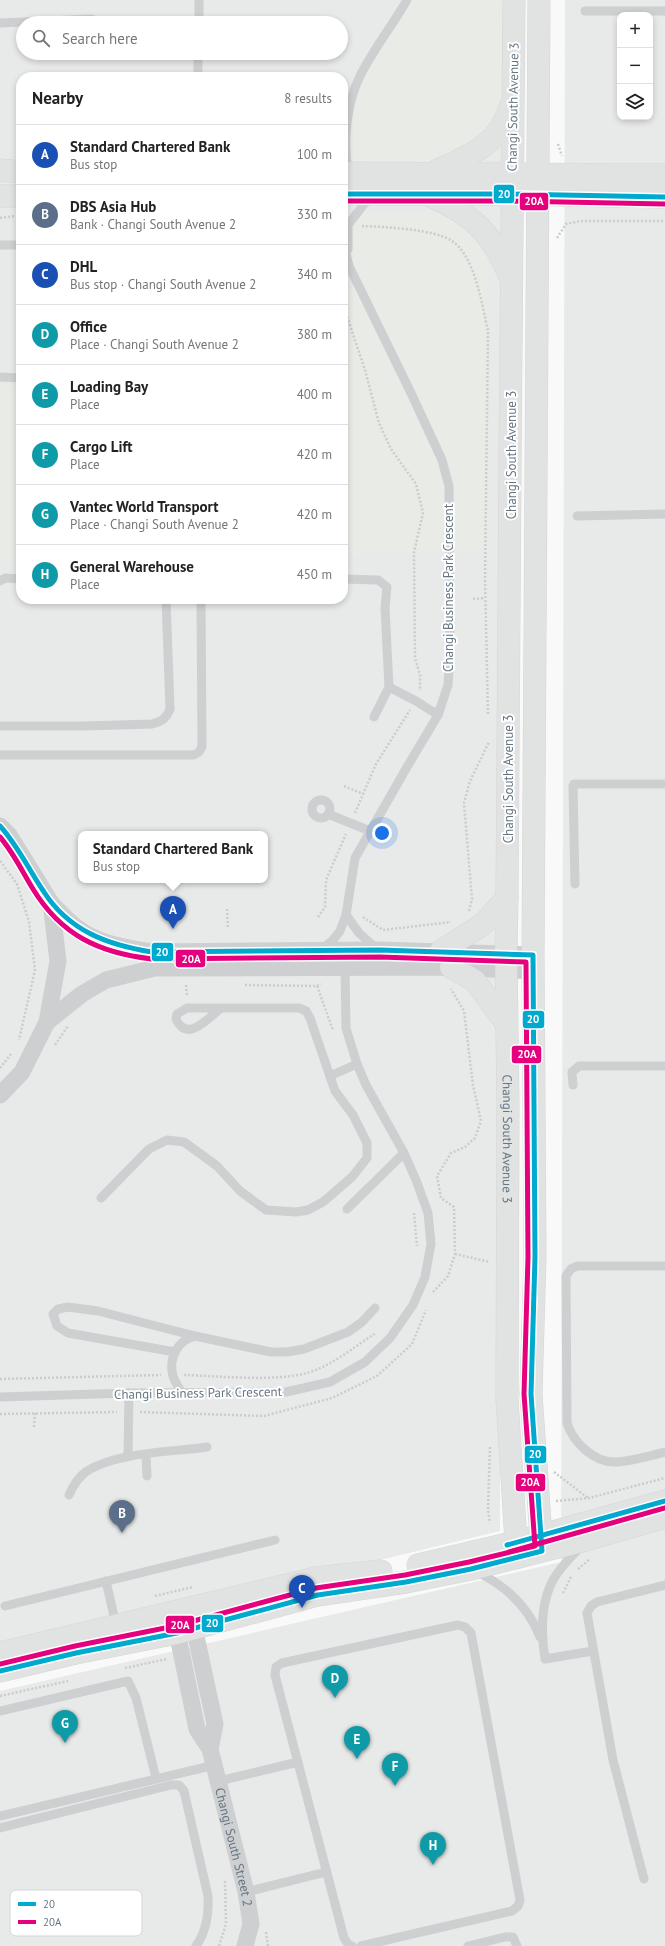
<!DOCTYPE html>
<html lang="en">
<head>
<meta charset="utf-8">
<style>
	body { margin:0; font-family:"PT Sans",sans-serif; background:#f2f2f2; color:#222 }
	.controls { position:absolute; right:12px; top:12px; display:grid; overflow:hidden; border-radius:8px; box-shadow:0 2px 6px #0003 }
	.controls button { width:36px; height:36px; display:grid; place-items:center; padding:0; border:0; border-bottom:1px solid #e0e0e0; background:#fff; color:#222; font:20px sans-serif }
	.you { position:absolute; left:382px; top:833px; width:14px; height:14px; margin:-10px; border:3px solid #fff; border-radius:50%; background:#1a73e8; box-shadow:0 0 0 6px #1a73e833 }
	.badge { display:grid; place-items:center; width:26px; height:26px; border-radius:50%; background:#b45309; color:#fff; font-size:13px; font-weight:700 }
	.pin { position:absolute; translate:-50% -33px; filter:drop-shadow(0 1px 2px #0008) }
	.pin::after { content:''; position:absolute; top:21px; width:14px; height:12px; background:inherit; clip-path:polygon(0 0,100% 0,50% 100%) }
	.popup { position:absolute; left:78px; top:831px; width:190px; height:52px; box-sizing:border-box; display:grid; place-content:center; border-radius:8px; background:#fff; filter:drop-shadow(0 1px 3px #0005); font-size:13px; white-space:nowrap; color:#767676 }
	.popup b { font-size:15px; color:#222 }
	.popup::after { content:''; position:absolute; left:50%; top:100%; margin-left:-8px; border:8px solid transparent; border-top-color:#fff }
	.list { margin:0; padding:0; list-style:none }
	h2 { display:flex; justify-content:space-between; align-items:center; height:52px; margin:0; padding:0 16px; font-size:17px }
	h2 small { font-size:13px; font-weight:400; color:#767676 }
	.list li { display:grid; grid-template-columns:26px 1fr auto; gap:12px; align-items:center; box-sizing:border-box; height:60px; padding:0 16px; border-top:1px solid #e0e0e0 }
	.list b { display:block; font-size:15px; white-space:nowrap }
	.list p { margin:0; font-size:13px; white-space:nowrap; color:#767676 }
	.list em { font-size:13px; font-style:normal; color:#767676 }
	.icon { flex:none; width:22px; height:22px; fill:none; stroke:currentColor; stroke-width:2; stroke-linecap:round; stroke-linejoin:round }
	.map { position:relative; flex:none; width:665px; height:1946px; overflow:hidden }
	.search { position:absolute; background:#fff; box-shadow:0 2px 6px #0003; left:16px; top:16px; width:332px; height:44px; display:flex; align-items:center; gap:10px; box-sizing:border-box; padding:0 14px; border-radius:22px; color:#767676; font-size:15px }
	.panel { position:absolute; background:#fff; box-shadow:0 2px 6px #0003; left:16px; top:72px; width:332px; height:532px; border-radius:16px }
	.map>svg:first-child { display:block }
</style>
</head>
<body>
<div class="map">
<svg width="665" height="1946" viewBox="0 0 665 1946">
	<rect width="100%" height="100%" fill="#f9f9f9"/>
	<g fill="#e8e9e9" fill-rule="evenodd">
		<path d="M0 0H502L500 1531 0 1652ZM23 23H341V53H23ZM21 77H343V599H21ZM81 834H265V880H81Z"/>
		<path d="M565 0H665V1946H0V1691L561 1562ZM620 15H650V117H620Z"/>
	</g>
	<g fill="#e8ebe6">
		<path d="M407 0H514L507 119 433 172 347 163V131L361 77Z"/>
		<path d="M343 212 452 213 486 255 490 552 343 555Z"/>
		<rect x="0" y="386" width="21" height="174"/>
	</g>
	<g fill="none" stroke-linecap="round" stroke-linejoin="round">
		<g stroke="#d5d6d7" stroke-width="23">
			<g id="secondary">
				<path id="s2" d="M514 0C510 299 510 599 507 898L506 953 508 1104 507 1399 516 1542 519 1557"/>
				<path d="M539 0 533 955 535 1257 531 1394 542 1551"/>
				<path d="M0 170 21 172"/>
				<path d="M438 170C469 156 501 143 510 107"/>
				<path d="M343 173 665 175"/>
				<path d="M343 194H511L665 197"/>
				<path d="M0 196H21"/>
				<path d="M432 197C473 215 492 233 509 275"/>
				<path d="M441 951 482 925 507 898"/>
				<path d="M451 967 475 981 506 1023"/>
				<path d="M418 1565 516 1542 665 1501"/>
				<path d="M0 1653 316 1578 381 1571"/>
				<path d="M0 1671 76 1653 177 1633 318 1595 406 1582 471 1569 586 1540 665 1517"/>
			</g>
		</g>
		<g stroke="#cbcccd" stroke-width="2.5" stroke-dasharray="2 2" stroke-linecap="butt">
			<path d="M558 144 562 156"/>
			<path d="M0 218 15 216"/>
			<path d="M362 226C385 227 434 229 452 241 475 256 482 305 488 331L485 580 488 715"/>
			<path d="M557 238 566 224 580 221H665"/>
			<path d="M343 297 347 316 365 370 379 423 391 449 416 484 423 513 414 552 415 658 420 675V691"/>
			<path d="M473 599 485 598"/>
			<path d="M344 786 363 794"/>
			<path d="M355 813 376 764 410 710"/>
			<path d="M0 861 17 884 29 922 35 970 19 1040"/>
			<path d="M227 909 228 929"/>
			<path d="M469 911 472 899 464 803 470 781 489 742"/>
			<path d="M318 917 325 907 326 880 346 834"/>
			<path d="M363 917 383 930 451 922"/>
			<path d="M186 985 187 997"/>
			<path d="M245 985 317 986 321 984"/>
			<path d="M317 986 333 1030"/>
			<path d="M55 1045 68 1026"/>
			<path d="M0 1068 11 1054"/>
			<path d="M414 1213 417 1246"/>
			<path d="M455 1254 490 1262"/>
			<path d="M433 1292 448 1276 455 1254 454 1207 441 1198 437 1176 451 1153 465 1147 475 1138 481 1121 473 1085 464 1011 451 989"/>
			<path d="M184 1375C220 1376 274 1382 307 1373 332 1366 355 1346 376 1333"/>
			<path d="M0 1379 161 1375"/>
			<path d="M140 1412 264 1416 332 1398 377 1376 412 1344 426 1310"/>
			<path d="M0 1414 117 1412"/>
			<path d="M34 1427 35 1413"/>
			<path d="M490 1447 488 1509 490 1523"/>
			<path d="M554 1472 588 1498"/>
			<path d="M556 1501 589 1498 665 1478"/>
			<path d="M578 1569 590 1559"/>
			<path d="M563 1593 572 1575"/>
			<path d="M155 1596 193 1587"/>
			<path d="M125 1668 167 1659"/>
			<path d="M0 1696 68 1681"/>
			<path d="M266 1932 268 1946"/>
			<path d="M219 1946 226 1924 225 1880"/>
		</g>
		<g stroke="#cecfd0" stroke-width="9">
			<path d="M585 11H665"/>
			<path d="M0 23 92 19"/>
			<path d="M199 23V0"/>
			<path d="M198 77V53"/>
			<path d="M348 173C343 142 346 105 360 76 373 50 392 26 407 0"/>
			<path d="M0 245H21"/>
			<path d="M348 249V225L364 204 373 197"/>
			<path d="M0 377 21 378"/>
			<path d="M577 516 665 514"/>
			<path d="M343 579 378 580 387 587 385 608 389 687 374 717"/>
			<path d="M0 581 5 578 21 579"/>
			<path d="M389 687 416 701 438 715"/>
			<path d="M0 726H85L152 724C162 721 166 719 170 709L166 599"/>
			<path d="M0 755H194L199 752 202 747 201 599"/>
			<circle cx="321" cy="809" r="9"/>
			<path d="M328 814 370 831"/>
			<path d="M575 884 573 786 574 784H665"/>
			<path d="M346 915 359 933 377 949"/>
			<path d="M321 950 333 940 340 931 346 915 355 858 407 767 438 715 448 685 450 654 449 486 442 460 411 393 349 266 343 242"/>
			<path d="M330 1076 357 1064"/>
			<path d="M573 1085 572 1072 579 1066H665"/>
			<path d="M101 1198 149 1149 167 1140 184 1142 217 1166 240 1191 266 1210 296 1212 308 1210 323 1202 352 1177 367 1158V1143L353 1115 335 1091 310 1018 306 1011 299 1008H187L177 1014 176 1019C187 1043 207 1019 220 1009"/>
			<path d="M347 1209 404 1153"/>
			<path d="M665 1266H577L571 1269 566 1276 567 1423C573 1442 594 1463 616 1462 632 1461 649 1456 665 1452"/>
			<path d="M175 1352 68 1333 57 1326 53 1314 58 1309 68 1307 98 1311 195 1336 271 1352H287L304 1349 348 1332 362 1322 375 1308"/>
			<path d="M182 1393C179 1388 175 1382 173 1376 168 1358 178 1340 195 1336"/>
			<path d="M0 1397 129 1393 286 1392 330 1382 365 1362 390 1338 413 1305 425 1277 431 1244 428 1213 416 1180 404 1153 366 1085 357 1064 346 1028 345 969"/>
			<path d="M146 1455 147 1476"/>
			<path d="M128 1456 129 1393"/>
			<path d="M69 1495C73 1486 78 1477 87 1471 117 1452 172 1452 207 1447"/>
			<path d="M581 1546C572 1556 560 1567 553 1580 540 1604 541 1633 545 1659L593 1651"/>
			<path d="M475 1571C505 1585 528 1606 540 1637"/>
			<path d="M106 1581 116 1625"/>
			<path d="M5 1606 275 1540"/>
			<path d="M0 1711 128 1681 136 1698 156 1778"/>
			<path d="M219 1781 298 1762"/>
			<path d="M0 1816 215 1765"/>
			<path d="M0 1828 171 1785H179L184 1791 208 1896C209 1914 207 1931 196 1946"/>
			<path d="M644 1879 613 1760 587 1613 591 1606 597 1602 665 1585"/>
			<path d="M246 1892 326 1872"/>
			<path d="M352 1946 348 1944 344 1938 275 1675 276 1667 282 1663 458 1625 465 1627 471 1633 520 1900 518 1906 512 1911 361 1946"/>
			<path d="M468 1946 505 1937H513L517 1946"/>
		</g>
		<g stroke="#cecfd0" stroke-width="17">
			<path d="M0 826 9 835 24 859 51 903 58 961 47 1022 22 1072 0 1095"/>
			<path d="M51 903C59 911 67 920 76 927 97 944 126 948 152 952L380 950 533 955"/>
			<path d="M47 1022 82 994 106 980 155 968 451 967 533 971"/>
			<path d="M192 1618 215 1724 210 1749"/>
			<path id="s1" d="M175 1622 197 1729 210 1749 246 1892 251 1924 245 1946"/>
		</g>
		<use href="#secondary" stroke="#e1e2e2" stroke-width="22"/>
		<g stroke="#fff" stroke-width="8">
			<g id="bus-1">
				<path d="M343 194H511L665 197"/>
				<path d="M0 826C18 846 29 870 44 892 69 931 108 945 152 952L380 950 533 955 535 1257 531 1394 542 1551 471 1569 406 1582 318 1595 177 1633 76 1653 0 1671"/>
				<path d="M507 1545 665 1501"/>
			</g>
		</g>
		<g stroke="#fff" stroke-width="8">
			<g id="bus-2">
				<path d="M343 201H511L665 204"/>
				<path d="M0 837C13 852 22 871 33 889 61 935 99 953 152 959L380 957 526 962 528 1257 524 1394 535 1546 469 1562 405 1575 316 1588 175 1626 75 1646 0 1664"/>
				<path d="M509 1552 665 1508"/>
			</g>
		</g>
		<use href="#bus-1" stroke="#00a9ce" stroke-width="5"/>
		<use href="#bus-2" stroke="#e5007d" stroke-width="5"/>
	</g>
	<g text-anchor="middle" dominant-baseline="central" stroke-width="4" stroke-linejoin="round" paint-order="stroke">
		<g font-size="13" fill="#657683" stroke="#fff">
			<text transform="translate(513 107) rotate(-89)">Changi South Avenue 3</text>
			<text transform="translate(511 455) rotate(-90)">Changi South Avenue 3</text>
			<text transform="translate(448 588) rotate(-90)">Changi Business Park Crescent</text>
			<text transform="translate(508 779) rotate(-90)">Changi South Avenue 3</text>
			<text stroke="none"><textPath href="#s2" startOffset="1139">Changi South Avenue 3</textPath></text>
			<text transform="translate(198 1393) rotate(-1)">Changi Business Park Crescent</text>
			<text stroke="none"><textPath href="#s1" startOffset="234">Changi South Street 2</textPath></text>
		</g>
	</g>
	<rect x="10" y="1890" width="132" height="46" rx="6" fill="#fff" stroke="#d1d6da" stroke-width="1"/>
	<rect x="18" y="1902" width="18" height="4" fill="#00a9ce"/>
	<rect x="18" y="1920" width="18" height="4" fill="#e5007d"/>
	<g font-size="11" fill="#657683">
		<text x="43" y="1908">20</text>
		<text x="43" y="1926">20A</text>
	</g>
	<g stroke="#fff" stroke-width="1.5">
		<rect x="493" y="184" width="22" height="20" rx="4" fill="#00a9ce"/>
		<rect x="519" y="192" width="30" height="19" rx="4" fill="#e5007d"/>
		<rect x="151" y="942" width="23" height="20" rx="4" fill="#00a9ce"/>
		<rect x="175" y="949" width="31" height="19" rx="4" fill="#e5007d"/>
		<rect x="522" y="1010" width="23" height="19" rx="4" fill="#00a9ce"/>
		<rect x="511" y="1045" width="31" height="19" rx="4" fill="#e5007d"/>
		<rect x="524" y="1445" width="23" height="19" rx="4" fill="#00a9ce"/>
		<rect x="515" y="1473" width="31" height="19" rx="4" fill="#e5007d"/>
		<rect x="201" y="1614" width="23" height="19" rx="4" fill="#00a9ce"/>
		<rect x="165" y="1615" width="30" height="19" rx="4" fill="#e5007d"/>
	</g>
	<g font-size="11" text-anchor="middle" font-weight="bold" fill="#fff">
		<text x="504" y="198">20</text>
		<text x="534" y="205">20A</text>
		<text x="162" y="956">20</text>
		<text x="191" y="963">20A</text>
		<text x="533" y="1023">20</text>
		<text x="527" y="1058">20A</text>
		<text x="535" y="1458">20</text>
		<text x="530" y="1486">20A</text>
		<text x="212" y="1627">20</text>
		<text x="180" y="1629">20A</text>
	</g>
</svg>
<div class="controls">
<button>+</button>
<button>−</button>
<button><svg class="icon" aria-label="layers" viewBox="0 0 24 24"><path d="M12 4l9 5-9 5-9-5zM3 14l9 5 9-5"/></svg></button>
</div>
<div class="you"></div>
<div class="pin badge" style="left:173px;top:929px;background:#1a4fb4">A</div>
<div class="popup"><b>Standard Chartered Bank</b>Bus stop</div>
<div class="pin badge" style="left:122px;top:1533px;background:#5c6f8a">B</div>
<div class="pin badge" style="left:302px;top:1608px;background:#1a4fb4">C</div>
<div class="pin badge" style="left:335px;top:1698px;background:#0f9aa8">D</div>
<div class="pin badge" style="left:357px;top:1759px;background:#0f9aa8">E</div>
<div class="pin badge" style="left:395px;top:1786px;background:#0f9aa8">F</div>
<div class="pin badge" style="left:65px;top:1743px;background:#0f9aa8">G</div>
<div class="pin badge" style="left:433px;top:1865px;background:#0f9aa8">H</div>
<div class="search"><svg class="icon" aria-label="search" viewBox="0 0 24 24"><circle cx="10" cy="10" r="6"/><path d="M15 15l6 6"/></svg>Search here</div>
<section class="panel">
<h2>Nearby<small>8 results</small></h2>
<ul class="list">
<li><span class="badge" style="background:#1a4fb4">A</span><div><b>Standard Chartered Bank</b><p>Bus stop</p></div><em>100 m</em></li>
<li><span class="badge" style="background:#5c6f8a">B</span><div><b>DBS Asia Hub</b><p>Bank · Changi South Avenue 2</p></div><em>330 m</em></li>
<li><span class="badge" style="background:#1a4fb4">C</span><div><b>DHL</b><p>Bus stop · Changi South Avenue 2</p></div><em>340 m</em></li>
<li><span class="badge" style="background:#0f9aa8">D</span><div><b>Office</b><p>Place · Changi South Avenue 2</p></div><em>380 m</em></li>
<li><span class="badge" style="background:#0f9aa8">E</span><div><b>Loading Bay</b><p>Place</p></div><em>400 m</em></li>
<li><span class="badge" style="background:#0f9aa8">F</span><div><b>Cargo Lift</b><p>Place</p></div><em>420 m</em></li>
<li><span class="badge" style="background:#0f9aa8">G</span><div><b>Vantec World Transport</b><p>Place · Changi South Avenue 2</p></div><em>420 m</em></li>
<li><span class="badge" style="background:#0f9aa8">H</span><div><b>General Warehouse</b><p>Place</p></div><em>450 m</em></li>
</ul>
</section>
</div>
</body>
</html>
